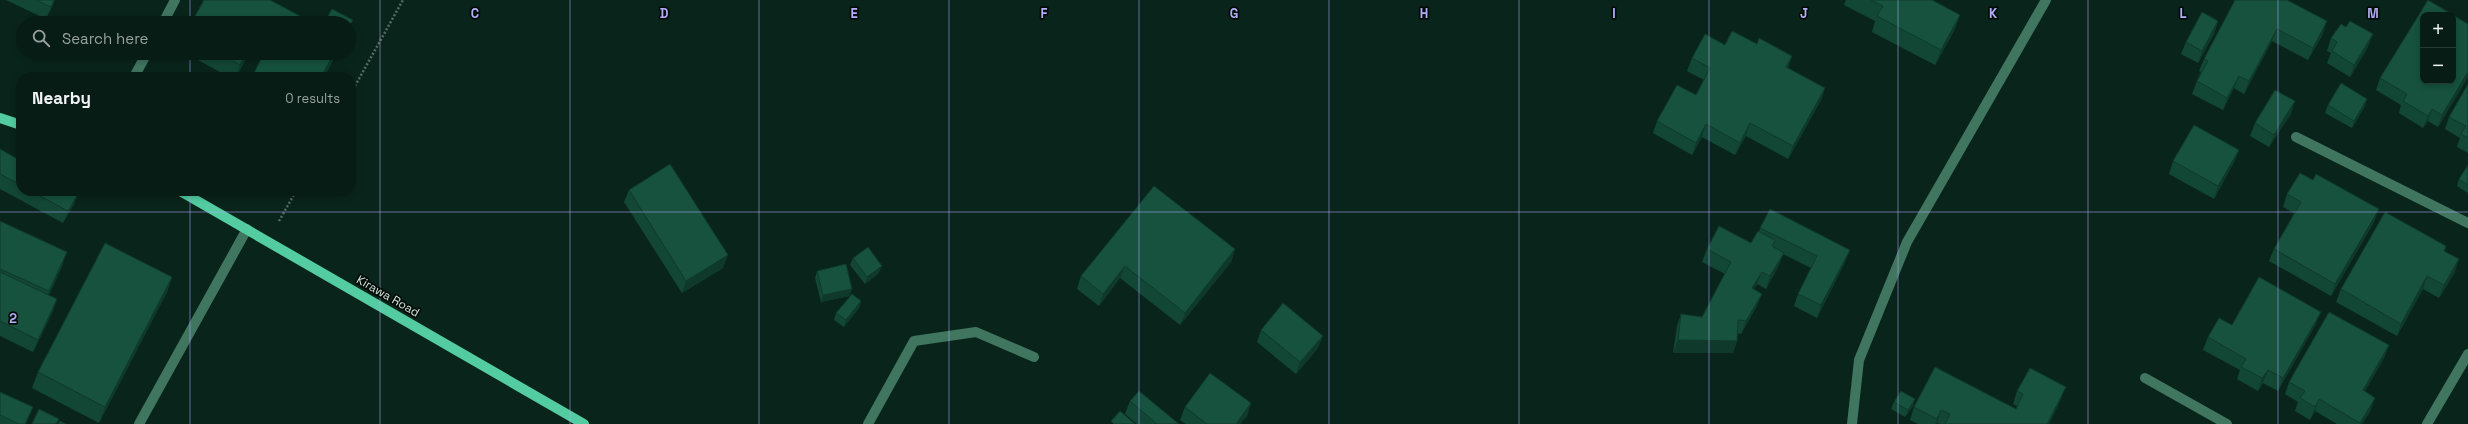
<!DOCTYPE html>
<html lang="en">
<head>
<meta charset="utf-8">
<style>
	body { margin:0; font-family:"Space Grotesk",sans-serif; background:#152922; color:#f1f3f6 }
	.controls { position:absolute; right:12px; top:12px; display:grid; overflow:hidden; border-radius:8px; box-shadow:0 2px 6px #0003 }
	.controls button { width:36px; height:36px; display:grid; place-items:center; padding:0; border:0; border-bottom:1px solid #283a34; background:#071c14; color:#f1f3f6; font:20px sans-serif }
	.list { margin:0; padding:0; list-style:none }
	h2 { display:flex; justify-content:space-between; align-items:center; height:52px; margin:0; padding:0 16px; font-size:17px }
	h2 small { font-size:13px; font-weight:400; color:#98a1a0 }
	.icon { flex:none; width:22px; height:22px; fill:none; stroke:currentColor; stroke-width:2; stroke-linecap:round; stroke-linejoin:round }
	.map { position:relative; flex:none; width:2468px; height:424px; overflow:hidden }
	.search { position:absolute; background:#071c14; box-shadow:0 2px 6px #0003; left:16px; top:16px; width:340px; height:44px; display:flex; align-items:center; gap:10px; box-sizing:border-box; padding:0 14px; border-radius:22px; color:#98a1a0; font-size:15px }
	.panel { position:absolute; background:#071c14; box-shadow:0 2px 6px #0003; left:16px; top:72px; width:340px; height:124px; border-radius:16px }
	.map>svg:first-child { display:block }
</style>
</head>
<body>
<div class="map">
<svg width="2468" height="424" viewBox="0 0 2468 424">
	<rect width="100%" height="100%" fill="#09251b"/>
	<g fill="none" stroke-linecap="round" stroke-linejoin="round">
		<g stroke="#546b63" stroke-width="2.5" stroke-dasharray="2 2" stroke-linecap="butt">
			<path d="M351 93 403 0"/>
			<path d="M279 221 296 191"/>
		</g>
		<g stroke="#407560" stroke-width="10">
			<path d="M163 23 175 0"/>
			<path d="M134 77 147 53"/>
			<path d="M2296 137 2468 223"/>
			<path d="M2145 378 2227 424"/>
			<path d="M139 424 247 229"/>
			<path d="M868 424 914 341 976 332 1034 357"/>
			<path d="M1852 424 1859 360 1907 242 2046 0"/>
			<path d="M2427 424 2468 354"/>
		</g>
		<g stroke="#53cca1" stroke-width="10">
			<path d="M0 118 21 125"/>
			<path d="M180 191 584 424"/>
		</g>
	</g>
	<g fill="#134735">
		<path d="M6 0H55L46 19Z"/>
		<path d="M1846 0H1932L1960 15 1954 31 1935 65 1872 32 1875 21 1844 5Z"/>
		<path d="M2235 0 2323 34 2308 60 2272 41 2244 94 2234 88 2223 110 2192 94 2197 81 2201 72 2199 71 2204 59Z"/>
		<path d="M2218 21 2214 34 2198 63 2181 54 2186 42Z"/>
		<path d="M2331 38 2368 47 2350 77 2327 63 2331 53 2327 51Z"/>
		<path d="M1757 44 1792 56 1788 68 1825 88 1821 100 1788 159 1746 136 1735 155 1702 137 1692 155 1653 133 1657 121 1696 95 1704 80 1687 71 1692 58 1725 45Z"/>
		<path d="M198 53H249L236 77H229L196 59Z"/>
		<path d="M250 53H337L324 77H252L261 59Z"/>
		<path d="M2468 77 2438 127 2428 121 2423 128 2399 113 2401 105 2376 90 2380 78Z"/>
		<path d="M2468 84V153L2457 147 2460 138 2445 129 2449 117Z"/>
		<path d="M2328 105 2365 106 2352 128 2325 113Z"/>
		<path d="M2291 114 2269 147 2250 136 2255 123Z"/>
		<path d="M0 149 21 161V191H78L74 204 63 223 0 189Z"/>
		<path d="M2239 150 2234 162 2214 199 2169 174 2173 161Z"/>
		<path d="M2468 165V193L2457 186 2459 179Z"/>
		<path d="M1154 186 1235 249 1231 262 1180 325 1120 278 1099 306 1077 289 1081 276Z"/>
		<path d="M629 190 723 268 682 293 624 202Z"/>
		<path d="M2287 194 2374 222 2331 296 2269 261 2274 249 2294 213 2283 207Z"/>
		<path d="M0 221 63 264 49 295 53 311 33 352 0 336Z"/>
		<path d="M1760 228 1850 250 1845 262 1817 318 1794 306 1798 294 1811 268 1783 254 1779 265 1766 289 1757 284 1754 289 1757 306 1741 334 1737 333V341L1733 353H1673L1677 326 1681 314 1702 317 1725 274 1702 262 1707 249 1751 243 1759 232Z"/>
		<path d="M2446 246 2445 251 2455 272 2439 298 2423 289 2397 336 2336 302 2341 289Z"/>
		<path d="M853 258 879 273 865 284 850 265Z"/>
		<path d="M817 271 852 289 849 296 821 302 815 278Z"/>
		<path d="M172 277 167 292 99 423 32 388 38 372Z"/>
		<path d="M861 301 859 308 844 327 834 320 836 313Z"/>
		<path d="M2316 324 2278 391 2263 383 2258 391 2237 379 2240 370 2203 350 2208 337 2232 325Z"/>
		<path d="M1261 330 1318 348 1296 374 1257 342Z"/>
		<path d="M2389 345 2384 358 2365 391 2371 410 2362 424H2337L2315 411 2310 420 2295 411 2298 402 2285 394 2289 382Z"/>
		<path d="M2017 391 2061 399 2049 424H1940L1937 423 1936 424H1918L1910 420 1914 407 2016 409 2017 406 2013 404Z"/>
		<path d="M0 392 33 407 26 424H0Z"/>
		<path d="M1915 399 1913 406 1905 417 1891 409 1894 402Z"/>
		<path d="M1130 401 1179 424H1137L1125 414Z"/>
		<path d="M1251 403 1247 416 1240 424H1186L1180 420 1185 407Z"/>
	</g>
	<g fill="#0f392b">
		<path d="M54 0H55L46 19 51 7Z"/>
		<path d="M1960 15 1954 31 1935 65 1941 50Z"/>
		<path d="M2218 21 2214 34 2198 63 2202 51Z"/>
		<path d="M2327 21 2323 34 2308 60 2313 48Z"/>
		<path d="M2277 29 2272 41 2244 94 2249 81Z"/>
		<path d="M2373 34 2368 47 2350 77 2354 65Z"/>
		<path d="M246 53H249L235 77 240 65Z"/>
		<path d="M334 53H337L324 77H321Z"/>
		<path d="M1792 56 1788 68 1786 67Z"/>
		<path d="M2468 72V77L2438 127 2442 115Z"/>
		<path d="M2239 76 2234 88 2223 110 2227 98Z"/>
		<path d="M1825 88 1821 100 1788 159 1793 146Z"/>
		<path d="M2367 99 2365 106 2352 128 2354 121Z"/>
		<path d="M2295 101 2291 114 2269 147 2274 135Z"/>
		<path d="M2432 109 2428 121 2423 128 2428 116Z"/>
		<path d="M1750 123 1746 136 1735 155 1740 143Z"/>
		<path d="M1706 124 1702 137 1692 155 1696 143Z"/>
		<path d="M2239 150 2234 162 2214 199 2218 186Z"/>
		<path d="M79 192 74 204 63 223 68 211Z"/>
		<path d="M2379 209 2374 222 2331 296 2335 284Z"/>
		<path d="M1235 249 1231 262 1180 325 1185 313Z"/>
		<path d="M1850 250 1845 262 1817 318 1821 305Z"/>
		<path d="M67 252 63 264 45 304 49 291Z"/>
		<path d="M1784 253 1779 265 1766 289 1770 276Z"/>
		<path d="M728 255 723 268 682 293 686 281Z"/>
		<path d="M2459 259 2455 272 2439 298 2444 285Z"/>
		<path d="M882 266 879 273 865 284 867 277Z"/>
		<path d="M1125 266 1120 278 1099 306 1103 294Z"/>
		<path d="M1762 272 1757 284 1748 301 1752 288Z"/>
		<path d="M2427 276 2423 289 2397 336 2401 324Z"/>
		<path d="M172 277 167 292 99 423 105 407Z"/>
		<path d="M852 289 849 296 821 302 823 295Z"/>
		<path d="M1762 294 1757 306 1741 334 1746 321Z"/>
		<path d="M57 299 53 311 33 352 38 340Z"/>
		<path d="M861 301 859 308 844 327 846 320Z"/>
		<path d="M2321 312 2316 324 2278 391 2283 378Z"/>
		<path d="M1323 336 1318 348 1296 374 1300 362Z"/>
		<path d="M1678 340 1737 341 1733 353H1673Z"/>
		<path d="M2389 345 2384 358 2358 403 2363 390Z"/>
		<path d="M2268 370 2263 383 2258 391 2262 378Z"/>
		<path d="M2066 387 2061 399 2049 424H2047Z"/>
		<path d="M2375 398 2371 410 2362 424H2360Z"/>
		<path d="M1915 399 1913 406 1905 417 1908 410Z"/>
		<path d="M2319 399 2315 411 2310 420 2315 407Z"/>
		<path d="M1251 403 1247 416 1240 424H1236Z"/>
		<path d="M33 407 30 414 26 424H25Z"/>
		<path d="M1941 410 1937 423 1936 424H1935Z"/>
	</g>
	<g fill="#16523e" stroke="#0f392b" fill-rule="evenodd">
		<path d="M36 0H54L51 7Z"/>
		<path d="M204 0H270L313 23H191Z"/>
		<path d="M1871 0H1932L1960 15 1941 50 1877 16 1883 6Z"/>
		<path d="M2235 0H2287L2327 21 2313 48 2277 29 2249 81 2239 76 2227 98 2197 81 2208 61 2204 59Z"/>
		<path d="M2428 0 2468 24V72L2442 115 2432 109 2428 116 2403 101 2407 94 2380 78ZM2423 15H2453V81H2423Z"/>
		<path d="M332 9 353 20 349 26V23H324Z"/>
		<path d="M2202 12 2218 21 2202 51 2186 42Z"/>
		<path d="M2350 21 2373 34 2354 65 2332 51 2337 42 2331 38 2341 24 2346 27Z"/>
		<path d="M1732 31 1757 44 1759 38 1792 56 1786 67 1825 88 1793 146 1750 123 1740 143 1706 124 1696 143 1657 121 1677 85 1696 95 1710 68 1692 58 1705 34 1725 45Z"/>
		<path d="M219 53H246L240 65Z"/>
		<path d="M264 53H334L321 77H261L254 73Z"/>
		<path d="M2341 83 2367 99 2354 121 2328 105Z"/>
		<path d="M2468 84V138L2461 134 2466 126 2449 117Z"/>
		<path d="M2275 90 2295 101 2274 135 2255 123Z"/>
		<path d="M2194 125 2239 150 2218 186 2173 161Z"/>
		<path d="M0 149 21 161V185L0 174Z"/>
		<path d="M670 164 728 255 686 281 629 190Z"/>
		<path d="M2468 165V185L2459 179Z"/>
		<path d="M2300 173 2313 180 2316 174 2379 209 2335 284 2274 249 2301 202 2287 194Z"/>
		<path d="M1154 186 1235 249 1185 313 1125 266 1103 294 1081 276Z"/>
		<path d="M31 191H78L79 192 68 211Z"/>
		<path d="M1770 209 1850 250 1821 305 1798 294 1817 256 1760 228Z"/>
		<path d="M2385 212 2446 246 2444 251 2459 259 2444 285 2427 276 2401 324 2341 289Z"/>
		<path d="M0 221 67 252 49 291 0 269Z"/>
		<path d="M1719 226 1751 243 1758 231 1775 240 1772 246 1784 253 1770 276 1762 272 1752 288 1762 294 1746 321 1738 320 1737 341 1678 340 1681 314 1702 317 1731 262 1707 249Z"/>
		<path d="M105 243 172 277 105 407 38 372Z"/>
		<path d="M868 247 882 266 867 277 853 258Z"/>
		<path d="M846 264 852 289 823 295 817 271Z"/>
		<path d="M0 272 57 299 38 340 0 321Z"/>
		<path d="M2259 277 2321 312 2283 378 2268 370 2262 378 2241 367 2246 359 2208 337 2219 318 2232 325Z"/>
		<path d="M852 294 861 301 846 320 836 313Z"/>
		<path d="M1283 303 1323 336 1300 362 1261 330Z"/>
		<path d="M2329 312 2389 345 2363 390 2375 398 2360 423 2319 399 2315 407 2300 398 2305 391 2289 382Z"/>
		<path d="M1935 367 2016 409 2023 394 2017 391 2030 368 2066 387 2047 424H1945L1950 414 1941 410 1937 419 1914 407Z"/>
		<path d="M1210 373 1251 403 1236 424H1207L1185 407Z"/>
		<path d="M1139 391 1179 424H1157L1130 401Z"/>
		<path d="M1901 391 1915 399 1908 410 1894 402Z"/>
		<path d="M0 392 33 407 25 424H19L0 415Z"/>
		<path d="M39 409 59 419 56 424H32Z"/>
		<path d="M1120 411 1135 424H1114L1111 421Z"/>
		<path d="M60 421 66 424H58Z"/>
	</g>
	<path fill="none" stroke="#b3adf9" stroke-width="1" stroke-opacity="0.55" d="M190 0V23M380 0V424M570 0V424M759 0V424M949 0V424M1139 0V424M1329 0V424M1519 0V424M1709 0V424M1898 0V424M2088 0V424M2278 0V424M190 53V77M190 191V424M0 212H2468"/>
	<g text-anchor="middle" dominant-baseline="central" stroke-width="3.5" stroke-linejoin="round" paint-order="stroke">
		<g font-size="12" fill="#d6e6df" stroke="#030c08">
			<text transform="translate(388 296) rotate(30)">Kirawa Road</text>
		</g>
	</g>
	<g font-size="13" text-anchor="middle" font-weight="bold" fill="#b3adf9" stroke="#030c08" stroke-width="3.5" stroke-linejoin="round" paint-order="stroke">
		<text x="475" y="18">C</text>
		<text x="664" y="18">D</text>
		<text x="854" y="18">E</text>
		<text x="1044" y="18">F</text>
		<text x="1234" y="18">G</text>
		<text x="1424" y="18">H</text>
		<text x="1614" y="18">I</text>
		<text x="1804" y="18">J</text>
		<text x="1993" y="18">K</text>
		<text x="2183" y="18">L</text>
		<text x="2373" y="18">M</text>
		<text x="13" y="323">2</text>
	</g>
</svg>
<div class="controls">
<button>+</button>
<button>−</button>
</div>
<div class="search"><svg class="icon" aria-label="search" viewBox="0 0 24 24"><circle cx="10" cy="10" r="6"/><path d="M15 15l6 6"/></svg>Search here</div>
<section class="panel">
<h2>Nearby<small>0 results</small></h2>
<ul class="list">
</ul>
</section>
</div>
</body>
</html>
